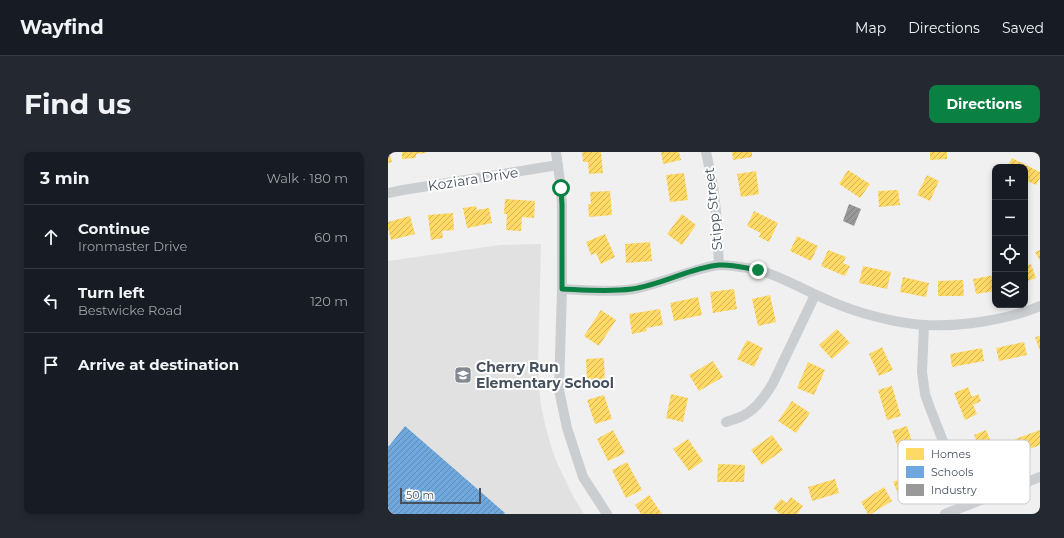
<!DOCTYPE html>
<html lang="en">
<head>
<meta charset="utf-8">
<style>
	body { margin:0; font-family:Montserrat,sans-serif; background:#242831; color:#f1f3f6 }
	.controls { position:absolute; right:12px; top:12px; display:grid; overflow:hidden; border-radius:8px; box-shadow:0 2px 6px #0003 }
	.controls button { width:36px; height:36px; display:grid; place-items:center; padding:0; border:0; border-bottom:1px solid #363941; background:#171b24; color:#f1f3f6; font:20px sans-serif }
	.scale { position:absolute; left:12px; bottom:10px; width:81px; box-sizing:border-box; padding-left:4px; border:2px solid #46515e; border-top:0; font-size:11px; line-height:14px; white-space:nowrap; color:#46515e; -webkit-text-stroke:3px #fff; paint-order:stroke }
	.stop { position:absolute; width:12px; height:12px; margin:-9px; border:3px solid #0b8043; border-radius:50%; background:#fff }
	.stop.end { background:#0b8043; border-color:#fff; box-shadow:0 1px 4px #0008 }
	.list { margin:0; padding:0; list-style:none }
	h2 { display:flex; justify-content:space-between; align-items:center; height:52px; margin:0; padding:0 16px; font-size:17px }
	h2 small { font-size:13px; font-weight:400; color:#9ea1a6 }
	.list li { display:grid; grid-template-columns:26px 1fr auto; gap:12px; align-items:center; box-sizing:border-box; height:64px; padding:0 16px; border-top:1px solid #363941 }
	.list b { display:block; font-size:15px; white-space:nowrap }
	.list p { margin:0; font-size:13px; white-space:nowrap; color:#9ea1a6 }
	.list em { font-size:13px; font-style:normal; color:#9ea1a6 }
	.icon { flex:none; width:22px; height:22px; fill:none; stroke:currentColor; stroke-width:2; stroke-linecap:round; stroke-linejoin:round }
	.map { position:relative; flex:none; width:652px; height:362px; overflow:hidden; border-radius:8px }
	header { display:flex; align-items:center; gap:24px; box-sizing:border-box; height:56px; padding:0 20px; background:#171b24; border-bottom:1px solid #363941 }
	header strong { font-size:19px }
	nav { display:flex; gap:22px; margin-inline-start:auto; font-size:14px }
	.intro { display:flex; align-items:center; justify-content:space-between; box-sizing:border-box; height:96px; padding:0 24px }
	h1 { margin:0; font-size:28px }
	.button { padding:10px 18px; border-radius:8px; background:#0b8043; color:#fff; font-size:14px; font-weight:700 }
	main { display:flex; gap:24px; padding:0 24px }
	aside { flex:1; background:#171b24; border-radius:8px; box-shadow:0 2px 6px #0003 }
	.map>svg:first-child { display:block }
</style>
</head>
<body>
<header>
<strong>Wayfind</strong>
<nav><a>Map</a><a>Directions</a><a>Saved</a></nav>
</header>
<div class="intro"><h1>Find us</h1><a class="button">Directions</a></div>
<main>
<aside>
<h2>3 min<small>Walk · 180 m</small></h2>
<ul class="list">
<li><svg class="icon" aria-label="ahead" viewBox="0 0 24 24"><path d="M12 20V5M6 11l6-6 6 6"/></svg><div><b>Continue</b><p>Ironmaster Drive</p></div><em>60 m</em></li>
<li><svg class="icon" aria-label="left" viewBox="0 0 24 24"><path d="M17 20v-9H6M10 6l-5 5 5 5"/></svg><div><b>Turn left</b><p>Bestwicke Road</p></div><em>120 m</em></li>
<li><svg class="icon" aria-label="arrive" viewBox="0 0 24 24"><path d="M6 21V4h12l-3 4 3 4H6"/></svg><div><b>Arrive at destination</b></div></li>
</ul>
</aside>
<div class="map">
<svg width="652" height="362" viewBox="0 0 652 362">
	<defs>
		<pattern id="homes-hatch" width="6" height="6" patternUnits="userSpaceOnUse"><rect width="6" height="6" fill="#ffd966"/><path d="M-1 1l2-2M0 6l6-6M5 7l2-2" fill="none" stroke="#d0b257"/></pattern>
		<pattern id="schools-hatch" width="6" height="6" patternUnits="userSpaceOnUse"><rect width="6" height="6" fill="#6fa8dc"/><path d="M-1 1l2-2M0 6l6-6M5 7l2-2" fill="none" stroke="#5d8bb6"/></pattern>
		<pattern id="industry-hatch" width="6" height="6" patternUnits="userSpaceOnUse"><rect width="6" height="6" fill="#999"/><path d="M-1 1l2-2M0 6l6-6M5 7l2-2" fill="none" stroke="#7f7f80"/></pattern>
	</defs>
	<rect width="100%" height="100%" fill="#f1f0f0"/>
	<path fill="#e2e1e2" d="M153 92 150 211 151 235 153 254 157 272 163 294 169 311 186 346 196 362H0V109L112 93Z"/>
	<g fill="url(#homes-hatch)">
		<path d="M0 0H1L4 10 0 11Z"/>
		<path d="M14 0H38V1L28 2V6L14 7Z"/>
		<path d="M194 0H213L215 21 201 22 200 10H195Z"/>
		<path d="M273 0H291L293 8 275 12Z"/>
		<path d="M344 0H364V5L345 8Z"/>
		<path d="M542 0H559V7L542 8Z"/>
		<path d="M624 6 652 20V26L648 33 637 28V15H619Z"/>
		<path d="M460 18 482 32 472 46 451 32Z"/>
		<path d="M368 19 371 42 353 45 349 22Z"/>
		<path d="M296 21 300 48 282 50 278 23Z"/>
		<path d="M539 23 551 29 542 49 529 43Z"/>
		<path d="M510 38 512 53 491 55 490 39Z"/>
		<path d="M222 39 224 63 201 65 200 52H203L202 40Z"/>
		<path d="M117 47 147 49 146 66 134 65 133 79 118 78 119 62H116Z"/>
		<path d="M88 54 89 58 101 56 104 71 79 76 75 56Z"/>
		<path d="M366 59 390 71 381 90 371 85 373 81 359 74Z"/>
		<path d="M65 61 66 78 54 79 55 86 43 88 40 63Z"/>
		<path d="M294 62 308 73 294 93 279 82Z"/>
		<path d="M22 64 27 82 3 88 0 76V70Z"/>
		<path d="M217 82 227 105 213 112 208 101 203 103 198 90Z"/>
		<path d="M409 84 430 94 423 109 402 99Z"/>
		<path d="M262 90 264 109 238 111 237 92Z"/>
		<path d="M440 98 458 105 455 111 462 114 457 124 433 114Z"/>
		<path d="M652 98V109L647 100Z"/>
		<path d="M643 112 648 126 637 130V114Z"/>
		<path d="M475 114 503 120 499 137 471 131Z"/>
		<path d="M607 123V139L588 142 585 127Z"/>
		<path d="M515 125 541 131 538 145 512 140Z"/>
		<path d="M575 128 576 144H550V129Z"/>
		<path d="M346 137 349 157 325 161 322 140Z"/>
		<path d="M382 143 388 170 370 174 364 147Z"/>
		<path d="M310 145 314 163 286 169 282 151Z"/>
		<path d="M272 157 275 173 258 176 259 179 244 182 241 162Z"/>
		<path d="M213 158 228 168 211 194 196 184Z"/>
		<path d="M449 177 462 191 444 207 431 193Z"/>
		<path d="M652 184V199L647 185Z"/>
		<path d="M359 188 375 196 366 215 349 207Z"/>
		<path d="M636 190 639 203 611 209 608 196Z"/>
		<path d="M494 195 505 218 491 224 481 202Z"/>
		<path d="M594 196 596 209 564 215 562 202Z"/>
		<path d="M216 206 217 232H199L198 207Z"/>
		<path d="M325 209 335 225 311 239 301 223Z"/>
		<path d="M420 210 437 218 426 243 409 236Z"/>
		<path d="M504 234 513 264 499 268 490 238Z"/>
		<path d="M580 235 584 245 590 242 593 249 585 253 589 262 577 268 566 241Z"/>
		<path d="M283 242 300 246 295 270 278 266Z"/>
		<path d="M216 243 224 267 207 272 199 248Z"/>
		<path d="M404 249 422 261 408 281 390 269Z"/>
		<path d="M519 274 527 299 513 305 504 279Z"/>
		<path d="M225 278 237 301 220 309 209 287Z"/>
		<path d="M598 278 611 309 598 314 586 283Z"/>
		<path d="M652 278V293L631 301 627 287Z"/>
		<path d="M384 283 395 298 374 313 363 298Z"/>
		<path d="M300 287 315 309 301 319 285 297Z"/>
		<path d="M239 310 254 338 238 346 224 318Z"/>
		<path d="M330 312 357 313 356 330H329Z"/>
		<path d="M524 321 527 326 531 325 536 337 513 348 505 330Z"/>
		<path d="M447 327 451 341 424 349 420 335Z"/>
		<path d="M496 335 504 349 483 362H480L473 350Z"/>
		<path d="M261 343 274 362H253L247 353Z"/>
		<path d="M403 345 415 354 409 362H390L391 361 385 356 393 347 399 351Z"/>
	</g>
	<path fill="url(#schools-hatch)" d="M17 274 117 361 116 362H0V294H1Z"/>
	<path fill="url(#industry-hatch)" d="M461 52 473 57 466 74 455 69Z"/>
	<g fill="none" stroke-linecap="round" stroke-linejoin="round">
		<g stroke="#cbced1" stroke-width="10">
			<path d="M168 0 173 36 174 53V137L171 238 179 276 195 325 219 362"/>
			<path d="M318 0 325 33 328 59 331 113"/>
			<path d="M0 41 15 38 170 13"/>
			<path d="M174 137C196 138 224 141 246 137 264 133 281 127 299 121 309 118 320 114 331 113 338 113 345 114 352 115 385 118 412 137 442 149 469 161 507 171 536 173 571 175 620 168 652 154"/>
			<path d="M536 173 534 220 537 242 542 256 580 353"/>
			<path d="M338 270C344 268 352 266 358 262 370 255 378 243 385 231L427 143"/>
			<path d="M557 362 652 325"/>
		</g>
	</g>
	<g fill="none" stroke-linecap="round" stroke-linejoin="round">
		<path stroke="#0b8043" stroke-width="5" d="M173 36 174 53V137C197 138 221 140 244 137 274 133 301 116 331 113 344 112 357 116 370 118"/>
	</g>
	<defs>
		<g id="school-square" transform="scale(0.9)"><rect x="-9" y="-9" width="18" height="18" rx="4" fill="#828991" stroke="#fff"/><path d="M0-5L7-2L0 1L-7-2ZM-4 1L0 2.5L4 1V4Q0 6-4 4Z" fill="#fff"/></g>
	</defs>
	<g fill-rule="evenodd">
		<use href="#school-square" x="75" y="223"/>
	</g>
	<g text-anchor="middle" dominant-baseline="central" stroke-width="4" stroke-linejoin="round" paint-order="stroke">
		<g font-size="14" fill="#46515e" stroke="#fff">
			<text transform="translate(85 27) rotate(-9)">Koziara Drive</text>
			<text transform="translate(325 57) rotate(-96)">Stipp Street</text>
		</g>
		<g font-size="14" font-weight="bold" fill="#46515e" stroke="#fff" text-anchor="start">
			<text x="88" y="215">Cherry Run<tspan x="88" dy="16">Elementary School</tspan></text>
		</g>
	</g>
	<rect x="510" y="288" width="132" height="64" rx="6" fill="#fff" stroke="#c8cbcf" stroke-width="1"/>
	<rect x="518" y="296" width="18" height="12" fill="#ffd966"/>
	<rect x="518" y="314" width="18" height="12" fill="#6fa8dc"/>
	<rect x="518" y="332" width="18" height="12" fill="#999"/>
	<g font-size="11" fill="#46515e">
		<text x="543" y="306">Homes</text>
		<text x="543" y="324">Schools</text>
		<text x="543" y="342">Industry</text>
	</g>
</svg>
<div class="controls">
<button>+</button>
<button>−</button>
<button><svg class="icon" aria-label="locate" viewBox="0 0 24 24"><circle cx="12" cy="12" r="6"/><path d="M12 2v4M12 18v4M2 12h4M18 12h4"/></svg></button>
<button><svg class="icon" aria-label="layers" viewBox="0 0 24 24"><path d="M12 4l9 5-9 5-9-5zM3 14l9 5 9-5"/></svg></button>
</div>
<div class="scale">50 m</div>
<div class="stop" style="left:173px;top:36px"></div>
<div class="stop end" style="left:370px;top:118px"></div>
</div>
</main>
</body>
</html>
